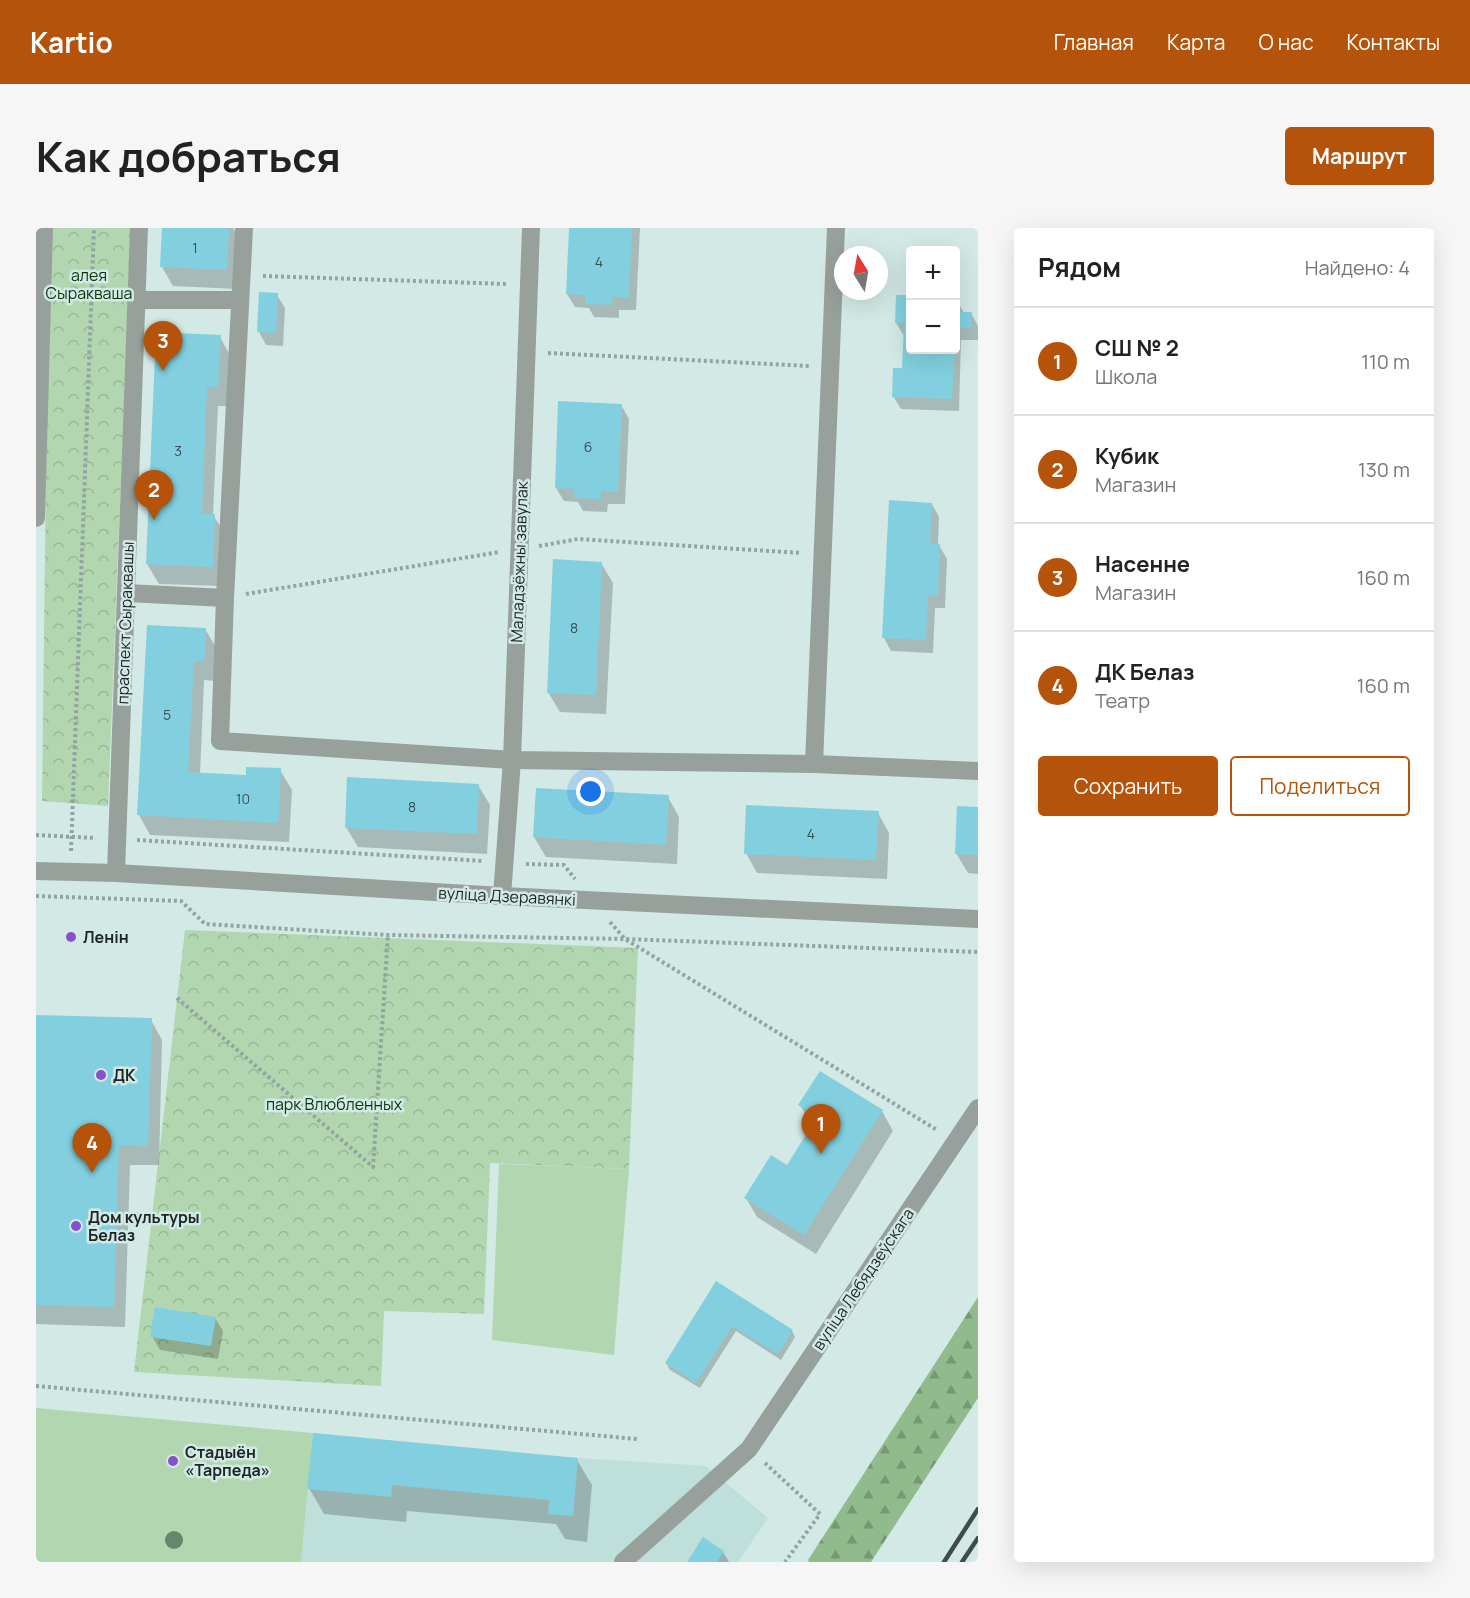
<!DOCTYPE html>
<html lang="ru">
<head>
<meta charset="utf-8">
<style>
	body { margin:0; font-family:Manrope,sans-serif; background:#f6f6f6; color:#222 }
	.controls { position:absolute; right:18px; top:18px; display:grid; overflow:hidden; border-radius:6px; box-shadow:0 6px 24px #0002 }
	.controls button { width:54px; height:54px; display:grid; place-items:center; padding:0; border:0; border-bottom:2px solid #e0e0e0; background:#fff; color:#222; font:30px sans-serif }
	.compass { position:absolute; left:798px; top:18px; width:54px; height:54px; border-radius:50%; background:#fff; box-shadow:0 6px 24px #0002; rotate:349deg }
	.you { position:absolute; left:555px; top:564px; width:21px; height:21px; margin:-15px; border:4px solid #fff; border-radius:50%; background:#1a73e8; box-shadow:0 0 0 9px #1a73e833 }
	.badge { display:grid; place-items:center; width:39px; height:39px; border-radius:50%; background:#b45309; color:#fff; font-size:20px; font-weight:700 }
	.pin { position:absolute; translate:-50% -50px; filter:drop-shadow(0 2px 3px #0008) }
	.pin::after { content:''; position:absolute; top:32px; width:21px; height:18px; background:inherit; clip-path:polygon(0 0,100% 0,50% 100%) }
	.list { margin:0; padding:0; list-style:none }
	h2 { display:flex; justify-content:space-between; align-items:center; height:78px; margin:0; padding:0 24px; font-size:26px }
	h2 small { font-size:20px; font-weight:400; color:#767676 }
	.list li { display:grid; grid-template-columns:39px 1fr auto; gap:18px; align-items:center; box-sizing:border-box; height:108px; padding:0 24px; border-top:2px solid #e0e0e0 }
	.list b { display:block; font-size:22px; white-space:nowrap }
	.list p { margin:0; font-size:20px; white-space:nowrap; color:#767676 }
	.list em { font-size:20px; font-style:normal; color:#767676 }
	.actions { display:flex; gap:12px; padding:18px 24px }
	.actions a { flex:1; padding:14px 0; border:2px solid #b45309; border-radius:6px; text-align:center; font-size:21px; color:#b45309 }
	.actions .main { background:#b45309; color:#fff }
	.map { position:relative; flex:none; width:942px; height:1334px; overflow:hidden; border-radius:6px }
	header { display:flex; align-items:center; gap:36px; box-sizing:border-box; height:84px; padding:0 30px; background:#b45309; color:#fff }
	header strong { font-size:28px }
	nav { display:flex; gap:33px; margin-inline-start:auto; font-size:21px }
	.intro { display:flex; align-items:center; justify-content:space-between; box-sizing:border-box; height:144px; padding:0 36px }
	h1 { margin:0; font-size:42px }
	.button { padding:15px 27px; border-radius:6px; background:#b45309; color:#fff; font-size:21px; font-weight:700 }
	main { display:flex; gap:36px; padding:0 36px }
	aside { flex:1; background:#fff; border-radius:6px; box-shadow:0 6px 24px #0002 }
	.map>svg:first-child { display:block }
</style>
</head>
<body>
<header>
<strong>Kartio</strong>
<nav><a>Главная</a><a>Карта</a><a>О нас</a><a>Контакты</a></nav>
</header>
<div class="intro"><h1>Как добраться</h1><a class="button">Маршрут</a></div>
<main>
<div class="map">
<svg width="942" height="1334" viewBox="0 0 942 1334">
	<defs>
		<pattern id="forest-firs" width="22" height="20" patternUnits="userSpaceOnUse" patternTransform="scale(1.5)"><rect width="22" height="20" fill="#91bb8d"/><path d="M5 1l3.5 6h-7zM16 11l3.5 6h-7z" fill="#769873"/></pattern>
		<pattern id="park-crowns" width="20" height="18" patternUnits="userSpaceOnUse" patternTransform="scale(1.5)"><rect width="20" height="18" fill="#b2d6af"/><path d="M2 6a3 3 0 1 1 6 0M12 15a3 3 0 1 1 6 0" fill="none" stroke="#98b896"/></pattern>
	</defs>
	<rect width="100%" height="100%" fill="#d2e9e6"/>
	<path fill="#bfdfdb" d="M277 1205 542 1230 670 1238 732 1290 702 1334H265Z"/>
	<g fill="#b2d6af">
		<path d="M463 936 593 941 578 1127 456 1112Z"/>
		<path d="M0 1180 277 1205 265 1334H0Z"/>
	</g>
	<path fill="url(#forest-firs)" d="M942 1069V1170L835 1334H773L772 1332Z"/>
	<g fill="url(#park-crowns)">
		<path d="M13 0H95L72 578 6 573Z"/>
		<path d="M149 702 602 720 593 941 454 935 448 1086 348 1083 345 1158 98 1144Z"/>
	</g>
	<g fill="#0003">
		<path d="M128 0H197L204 13 202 61 137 58 126 39Z"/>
		<path d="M534 0H604L600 82H583V90L558 89 553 80 539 79 531 66Z"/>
		<path d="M241 67 249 80 247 118 230 117 223 104Z"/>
		<path d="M861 68 874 69V122H920V71L928 85H935L942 98V112H925L923 183 865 181 857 168 868 142V108L860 95Z"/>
		<path d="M184 109 195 129 193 178H182L177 287 190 307 187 358 123 356 111 336Z"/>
		<path d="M585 177 593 191 589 276H572L571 284 547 283 542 274 528 273 520 260Z"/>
		<path d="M896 276 903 289 902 317H903L911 331 909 380H899L897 425 855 423 848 410Z"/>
		<path d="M565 335 577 355 570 486 524 484 512 464Z"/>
		<path d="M169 401 181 421 179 453 168 452 164 546 211 549 244 542 256 562 253 614 114 607 103 587Z"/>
		<path d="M442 557 454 577 451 626 322 619 310 599Z"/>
		<path d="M632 569 643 589 641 636 510 629 498 609Z"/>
		<path d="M942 580V646L932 645 920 625Z"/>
		<path d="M842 585 853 605 851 651 721 645 710 625Z"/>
		<path d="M0 789 115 792 126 812 123 937H94L89 1099 0 1096Z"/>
		<path d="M764 877 846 883 857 903 780 1026 721 989 710 970 751 939 777 898Z"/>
		<path d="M680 1056 756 1103 759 1109 745 1132 700 1103 664 1160 634 1142 630 1135Z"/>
		<path d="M179 1090 187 1103 182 1131 124 1122 116 1108Z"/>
		<path d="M541 1232 556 1257 551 1314 529 1311 520 1296 371 1283 370 1294 288 1286 273 1260Z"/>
		<path d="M687 1324 693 1334H653Z"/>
	</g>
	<g fill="#82d0df">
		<path d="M126 0H193L191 42 124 39Z"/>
		<path d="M533 0H596L593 70 576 69V77L549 76V67L530 66Z"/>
		<path d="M223 64 242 65 240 105 221 104Z"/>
		<path d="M860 67H874V122H918L916 171 856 169 857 140H866L868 95H859Z"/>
		<path d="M920 84H936L935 100 920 99Z"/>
		<path d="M120 104 185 107 182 159H171L166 285 179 286 177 339 110 336Z"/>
		<path d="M522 173 586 176 582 264 565 263V271L538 270V261L519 260Z"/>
		<path d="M853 272 896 275 894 316H904L902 368 892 367 890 412 846 410Z"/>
		<path d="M517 331 566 334 560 467 511 465Z"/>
		<path d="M111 397 170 400 168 433H158L152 544 210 547V539L245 540 242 595 101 587Z"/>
		<path d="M311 549 443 556 441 606 309 600Z"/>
		<path d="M500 560 633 567 630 617 497 609Z"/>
		<path d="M710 577 843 583 840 632 708 626Z"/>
		<path d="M921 578 942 579V627L919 626Z"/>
		<path d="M0 787 116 790 112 918 83 917 78 1079 0 1077Z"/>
		<path d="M784 843 847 882 768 1007 708 970 735 927 751 937 781 889 762 877Z"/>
		<path d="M680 1053 757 1102 742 1126 696 1098 660 1155 629 1135Z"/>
		<path d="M119 1079 180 1089 175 1118 114 1109Z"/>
		<path d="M277 1205 542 1230 537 1288 512 1286 513 1272 356 1257 355 1269 271 1261Z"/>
		<path d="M667 1309 688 1323 681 1334H651Z"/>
	</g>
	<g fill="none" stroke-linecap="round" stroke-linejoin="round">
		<g stroke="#92a4a1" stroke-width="4" stroke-dasharray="3 3" stroke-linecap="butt">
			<path d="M227 48 472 56"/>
			<path d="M512 125 774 138"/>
			<path d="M503 318 542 311 765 325"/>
			<path d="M210 366 463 324"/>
			<path d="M0 607 60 610"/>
			<path d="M101 612 447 633"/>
			<path d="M35 623 58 0"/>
			<path d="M490 636 528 637 539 651"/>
			<path d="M0 668 145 673 169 696 352 707 589 711 942 724"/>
			<path d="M574 694 589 711 901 902"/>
			<path d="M141 770 337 939 352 707"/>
			<path d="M0 1158 601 1211"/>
			<path d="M729 1235 784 1286 749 1334"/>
		</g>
		<g stroke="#98a09c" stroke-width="18">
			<path d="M208 0 189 370 184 513 476 532 778 536 942 543"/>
			<path d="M100 72H204"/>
			<path d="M0 290 8 0"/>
			<path d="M91 365 189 370"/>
			<path d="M778 536 800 0"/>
			<path d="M0 643 80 645 466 668 942 691"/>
			<path d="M80 645 103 0"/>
			<path d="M466 668 476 532 495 0"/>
			<path d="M587 1334 713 1221 942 880"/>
		</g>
		<g stroke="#404c4b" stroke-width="4.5">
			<path d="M908 1334 942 1281"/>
			<path d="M926 1334 942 1310"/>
		</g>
	</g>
	<circle fill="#64876d" cx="138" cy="1312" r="9"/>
	<g fill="#8951c8" stroke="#d2e9e6" stroke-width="2">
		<circle cx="35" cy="709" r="6"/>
		<circle cx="65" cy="847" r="6"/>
		<circle cx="40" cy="998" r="6"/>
		<circle cx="137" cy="1233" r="6"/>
	</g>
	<g text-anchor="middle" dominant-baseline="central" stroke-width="5" stroke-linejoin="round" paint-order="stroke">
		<g font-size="14" fill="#365053">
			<text x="159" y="19">1</text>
			<text x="563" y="33">4</text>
			<text x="552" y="218">6</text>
			<text x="142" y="222">3</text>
			<text x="538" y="399">8</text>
			<text x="131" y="486">5</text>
			<text x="207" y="570">10</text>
			<text x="376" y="578">8</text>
			<text x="775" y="605">4</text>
		</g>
		<g font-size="16" fill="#0a370a" stroke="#d2e9e6">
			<text x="53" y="47">алея<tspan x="53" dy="18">Сыракваша</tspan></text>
			<text x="298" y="876">парк Влюбленных</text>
		</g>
		<g font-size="16" fill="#1c2524" stroke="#d2e9e6">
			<text transform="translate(483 334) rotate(-88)">Маладзёжны завулак</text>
			<text transform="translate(89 395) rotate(-88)">праспект Сыраквашы</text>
			<text transform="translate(471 668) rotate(3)">вуліца Дзеравянкі</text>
			<text transform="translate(827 1051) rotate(-56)">вуліца Лебядзеўскага</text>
		</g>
		<g font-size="16" font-weight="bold" fill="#1c2524" stroke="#d2e9e6" text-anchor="start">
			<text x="47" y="709">Ленін</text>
			<text x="77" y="847">ДК</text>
			<text x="52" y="989">Дом культуры<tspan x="52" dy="18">Белаз</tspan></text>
			<text x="149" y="1224">Стадыён<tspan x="149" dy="18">«Тарпеда»</tspan></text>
		</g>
	</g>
</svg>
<div class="controls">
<button>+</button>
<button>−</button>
</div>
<svg class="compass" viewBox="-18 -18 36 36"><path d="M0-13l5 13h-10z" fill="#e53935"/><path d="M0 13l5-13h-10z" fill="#767676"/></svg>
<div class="you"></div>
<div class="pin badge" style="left:785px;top:926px">1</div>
<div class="pin badge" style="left:118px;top:292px">2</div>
<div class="pin badge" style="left:127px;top:143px">3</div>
<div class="pin badge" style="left:56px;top:945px">4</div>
</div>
<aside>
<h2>Рядом<small>Найдено: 4</small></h2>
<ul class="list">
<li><span class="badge">1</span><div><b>СШ № 2</b><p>Школа</p></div><em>110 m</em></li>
<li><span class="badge">2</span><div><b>Кубик</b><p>Магазин</p></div><em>130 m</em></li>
<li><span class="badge">3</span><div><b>Насенне</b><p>Магазин</p></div><em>160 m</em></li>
<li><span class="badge">4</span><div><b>ДК Белаз</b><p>Театр</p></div><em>160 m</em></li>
</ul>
<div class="actions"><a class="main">Сохранить</a><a>Поделиться</a></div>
</aside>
</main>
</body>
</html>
